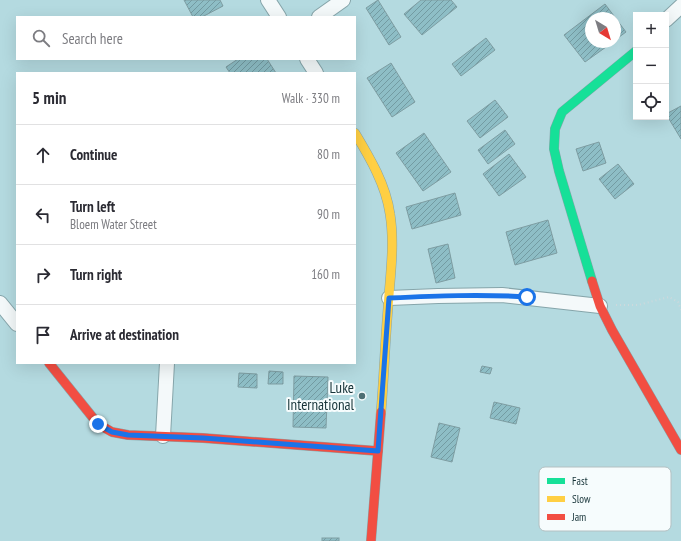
<!DOCTYPE html>
<html lang="en">
<head>
<meta charset="utf-8">
<style>
	body { margin:0; font-family:"PT Sans Narrow",sans-serif; background:#f2f2f3; color:#2b2b33 }
	.controls { position:absolute; right:12px; top:12px; display:grid; overflow:hidden; border-radius:0px; box-shadow:0 4px 16px #0002 }
	.controls button { width:36px; height:36px; display:grid; place-items:center; padding:0; border:0; border-bottom:1px solid #e1e1e2; background:#fff; color:#2b2b33; font:20px sans-serif }
	.compass { position:absolute; left:585px; top:12px; width:36px; height:36px; border-radius:50%; background:#fff; box-shadow:0 4px 16px #0002; rotate:142deg }
	.stop { position:absolute; width:12px; height:12px; margin:-9px; border:3px solid #1a73e8; border-radius:50%; background:#fff }
	.stop.end { background:#1a73e8; border-color:#fff; box-shadow:0 1px 4px #0008 }
	.list { margin:0; padding:0; list-style:none }
	h2 { display:flex; justify-content:space-between; align-items:center; height:52px; margin:0; padding:0 16px; font-size:17px }
	h2 small { font-size:13px; font-weight:400; color:#7c7c81 }
	.list li { display:grid; grid-template-columns:26px 1fr auto; gap:12px; align-items:center; box-sizing:border-box; height:60px; padding:0 16px; border-top:1px solid #e1e1e2 }
	.list b { display:block; font-size:15px; white-space:nowrap }
	.list p { margin:0; font-size:13px; white-space:nowrap; color:#7c7c81 }
	.list em { font-size:13px; font-style:normal; color:#7c7c81 }
	.icon { flex:none; width:22px; height:22px; fill:none; stroke:currentColor; stroke-width:2; stroke-linecap:round; stroke-linejoin:round }
	.map { position:relative; flex:none; width:681px; height:541px; overflow:hidden }
	.search { position:absolute; background:#fff; box-shadow:0 4px 16px #0002; left:16px; top:16px; width:340px; height:44px; display:flex; align-items:center; gap:10px; box-sizing:border-box; padding:0 14px; border-radius:0px; color:#7c7c81; font-size:15px }
	.panel { position:absolute; background:#fff; box-shadow:0 4px 16px #0002; left:16px; top:72px; width:340px; height:292px; border-radius:0px }
	.map>svg:first-child { display:block }
</style>
</head>
<body>
<div class="map">
<svg width="681" height="541" viewBox="0 0 681 541">
	<defs>
		<pattern id="building-hatch" width="6" height="6" patternUnits="userSpaceOnUse"><rect width="6" height="6" fill="#8ebec6"/><path d="M-1 1l2-2M0 6l6-6M5 7l2-2" fill="none" stroke="#739ba2"/></pattern>
	</defs>
	<rect width="100%" height="100%" fill="#b4dae0"/>
	<g fill="url(#building-hatch)" stroke="#7e9da2">
		<path d="M184 0H220L223 6 202 17H193Z"/>
		<path d="M378 0 401 37 389 45 366 8Z"/>
		<path d="M421 0H451L457 7 422 35 404 14Z"/>
		<path d="M605 4 626 32 615 40V18H591V42H613L585 62 564 35Z"/>
		<path d="M486 38 495 50 461 76 452 64Z"/>
		<path d="M238 59H267L276 73H230L226 67Z"/>
		<path d="M391 63 415 102 392 117 367 78Z"/>
		<path d="M495 100 508 117 480 138 467 121Z"/>
		<path d="M681 106V139L666 114Z"/>
		<path d="M505 130 515 144 488 164 478 150Z"/>
		<path d="M424 133 451 172 423 191 396 153Z"/>
		<path d="M599 142 606 163 583 171 576 149Z"/>
		<path d="M509 154 526 177 499 196 483 174Z"/>
		<path d="M618 164 634 184 615 199 599 179Z"/>
		<path d="M455 193 461 215 412 229 406 207Z"/>
		<path d="M548 220 557 253 515 265 506 232Z"/>
		<path d="M448 244 455 278 436 283 428 249Z"/>
		<path d="M482 366 492 368 490 374 480 372Z"/>
		<path d="M269 371 283 372V384H268Z"/>
		<path d="M239 373 257 374V388L238 387Z"/>
		<path d="M294 376 328 377 326 428 293 427Z"/>
		<path d="M494 402 520 408 516 424 490 418Z"/>
		<path d="M439 423 460 428 452 462 431 457Z"/>
		<rect x="322" y="538" width="17" height="3"/>
	</g>
	<g fill="none" stroke-linecap="round" stroke-linejoin="round">
		<g stroke="#86a5aa" stroke-width="16">
			<g id="street">
				<path d="M268 0 279 17"/>
				<path d="M319 17 343 0"/>
				<path d="M666 20 681 6"/>
				<path d="M307 59 316 73"/>
				<path d="M389 298 438 296 502 295 600 306"/>
				<path d="M0 303 17 324"/>
				<path d="M163 436 167 363"/>
			</g>
		</g>
		<g stroke="#86a5aa" stroke-width="10">
			<path id="fast" d="M592 281 559 171 554 149 555 129 562 112 636 51"/>
		</g>
		<g stroke="#86a5aa" stroke-width="10">
			<path id="slow" d="M355 133C370 158 386 185 390 214 395 245 390 277 388 308 385 343 384 377 381 412"/>
		</g>
		<g stroke="#86a5aa" stroke-width="10">
			<g id="jam">
				<path d="M592 281 600 306 612 330 681 450"/>
				<path d="M49 363 98 424 112 432 128 435 203 438 378 451"/>
				<path d="M371 541 381 412"/>
			</g>
		</g>
		<path stroke="#cdd9dc" stroke-width="2" stroke-dasharray="1 3" stroke-linecap="butt" d="M616 305H638L669 297 678 302 681 310"/>
		<use href="#street" stroke="#f4f9fa" stroke-width="14"/>
		<use href="#fast" stroke="#16e098" stroke-width="9"/>
		<use href="#slow" stroke="#ffcf43" stroke-width="9"/>
		<use href="#jam" stroke="#f24e42" stroke-width="9"/>
	</g>
	<g fill="none" stroke-linecap="round" stroke-linejoin="round">
		<path stroke="#1a73e8" stroke-width="5" d="M98 424 112 432 128 435 203 438 378 451 389 298C435 296 481 294 527 297"/>
	</g>
	<circle fill="#4e6e73" stroke="#f6fcfd" stroke-width="1.5" cx="362" cy="396" r="4"/>
	<g text-anchor="middle" dominant-baseline="central" stroke-width="4" stroke-linejoin="round" paint-order="stroke">
		<g font-size="15" fill="#173439" stroke="#f6fcfd" text-anchor="end">
			<text x="354" y="387">Luke<tspan x="354" dy="17">International</tspan></text>
		</g>
	</g>
	<rect x="539" y="467" width="132" height="64" rx="6" fill="#f6fcfd" stroke="#b3c0c2" stroke-width="1"/>
	<rect x="547" y="478" width="18" height="6" fill="#16e098"/>
	<rect x="547" y="496" width="18" height="6" fill="#ffcf43"/>
	<rect x="547" y="514" width="18" height="6" fill="#f24e42"/>
	<g font-size="11" fill="#173439">
		<text x="572" y="485">Fast</text>
		<text x="572" y="503">Slow</text>
		<text x="572" y="521">Jam</text>
	</g>
</svg>
<div class="controls">
<button>+</button>
<button>−</button>
<button><svg class="icon" aria-label="locate" viewBox="0 0 24 24"><circle cx="12" cy="12" r="6"/><path d="M12 2v4M12 18v4M2 12h4M18 12h4"/></svg></button>
</div>
<svg class="compass" viewBox="-18 -18 36 36"><path d="M0-13l5 13h-10z" fill="#e53935"/><path d="M0 13l5-13h-10z" fill="#7c7c81"/></svg>
<div class="stop" style="left:527px;top:297px"></div>
<div class="stop end" style="left:98px;top:424px"></div>
<div class="search"><svg class="icon" aria-label="search" viewBox="0 0 24 24"><circle cx="10" cy="10" r="6"/><path d="M15 15l6 6"/></svg>Search here</div>
<section class="panel">
<h2>5 min<small>Walk · 330 m</small></h2>
<ul class="list">
<li><svg class="icon" aria-label="ahead" viewBox="0 0 24 24"><path d="M12 20V5M6 11l6-6 6 6"/></svg><div><b>Continue</b></div><em>80 m</em></li>
<li><svg class="icon" aria-label="left" viewBox="0 0 24 24"><path d="M17 20v-9H6M10 6l-5 5 5 5"/></svg><div><b>Turn left</b><p>Bloem Water Street</p></div><em>90 m</em></li>
<li><svg class="icon" aria-label="right" viewBox="0 0 24 24"><path d="M7 20v-9h11M14 6l5 5-5 5"/></svg><div><b>Turn right</b></div><em>160 m</em></li>
<li><svg class="icon" aria-label="arrive" viewBox="0 0 24 24"><path d="M6 21V4h12l-3 4 3 4H6"/></svg><div><b>Arrive at destination</b></div></li>
</ul>
</section>
</div>
</body>
</html>
